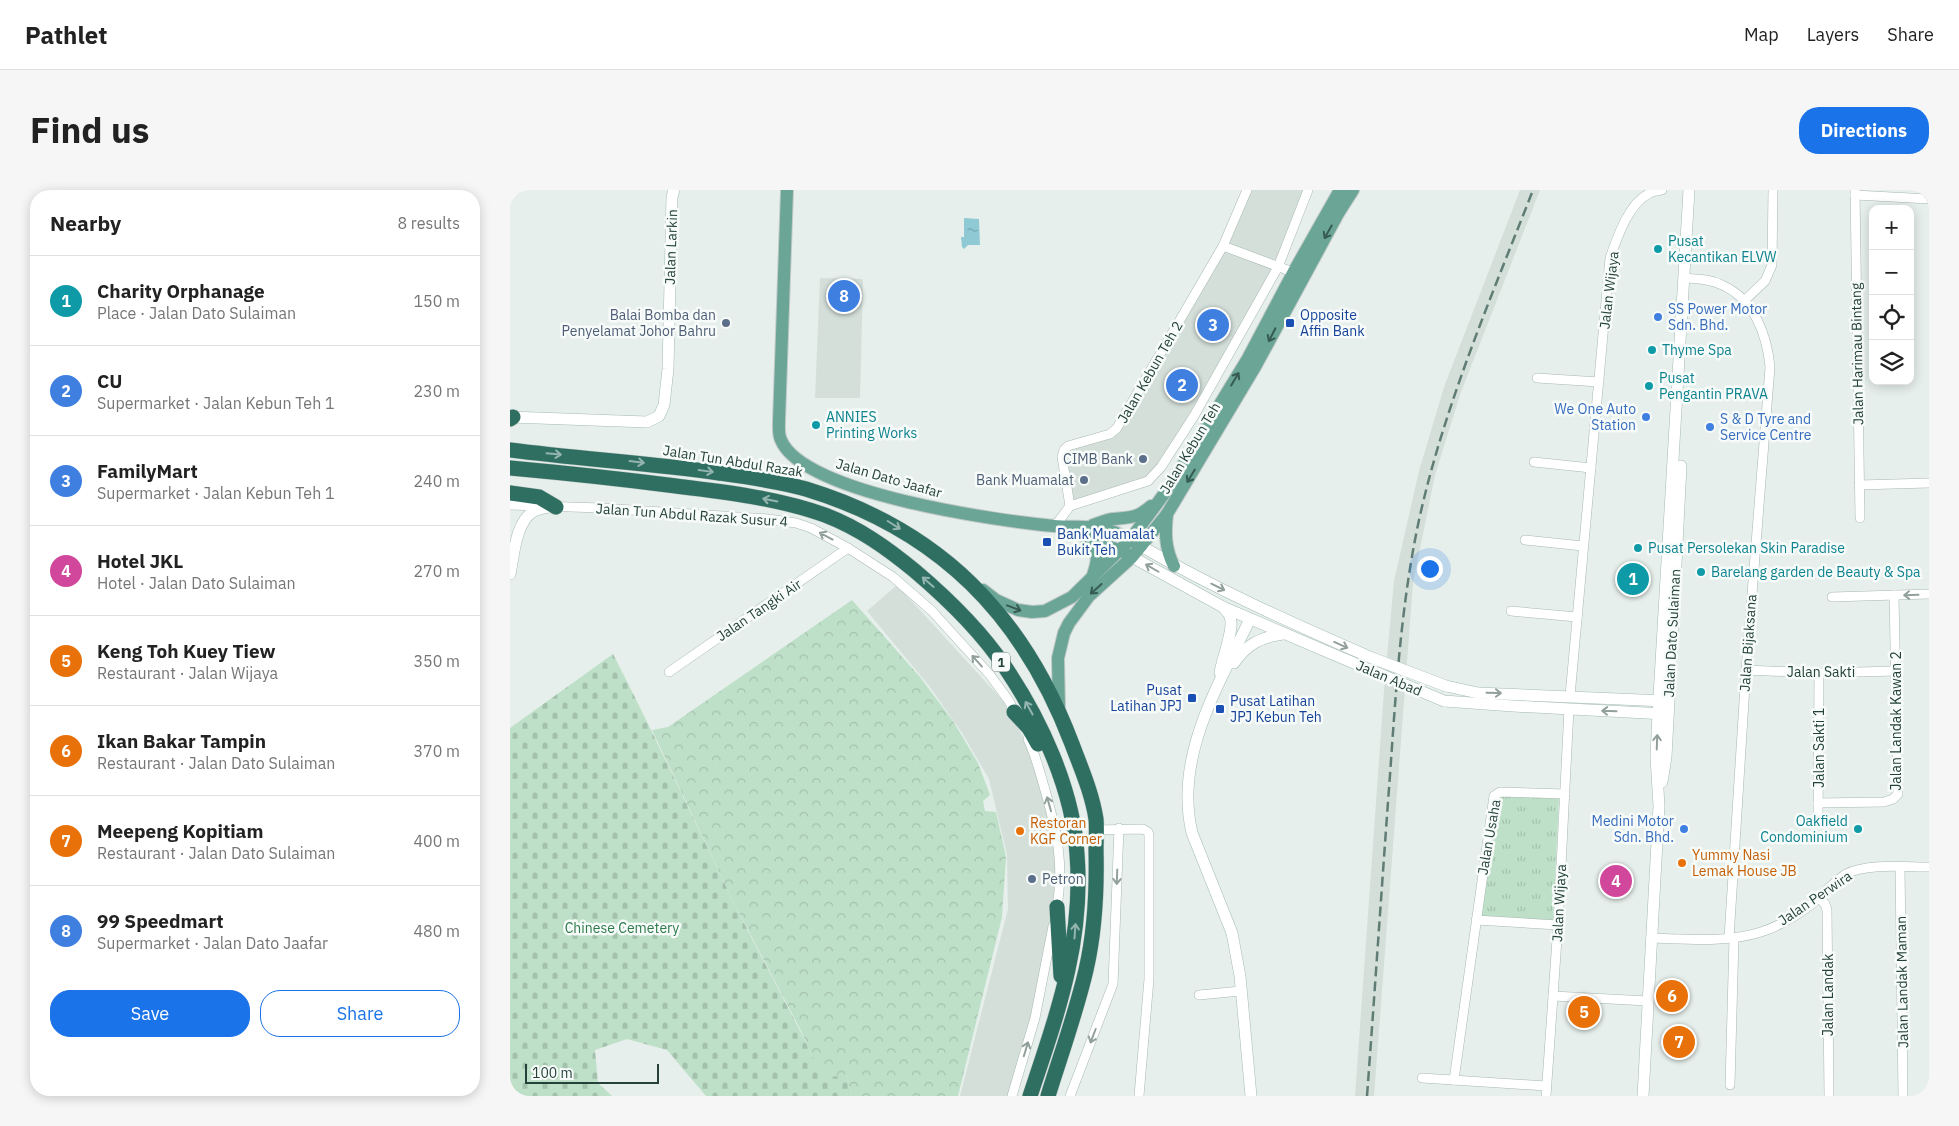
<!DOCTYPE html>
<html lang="en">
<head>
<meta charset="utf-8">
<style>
	body { margin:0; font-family:"IBM Plex Sans",sans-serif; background:#f6f6f6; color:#222 }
	.controls { position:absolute; right:15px; top:15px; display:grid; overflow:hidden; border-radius:10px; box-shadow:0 2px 12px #0003 }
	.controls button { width:45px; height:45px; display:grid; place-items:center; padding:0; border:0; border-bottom:1px solid #e0e0e0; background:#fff; color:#222; font:25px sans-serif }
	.scale { position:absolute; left:15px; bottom:12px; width:134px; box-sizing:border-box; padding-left:5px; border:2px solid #24423a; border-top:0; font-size:14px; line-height:18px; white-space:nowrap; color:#24423a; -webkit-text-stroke:4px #f7fbf9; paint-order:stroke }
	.you { position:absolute; left:919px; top:378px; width:18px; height:18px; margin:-12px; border:4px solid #fff; border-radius:50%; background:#1a73e8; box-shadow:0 0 0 8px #1a73e833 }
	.badge { display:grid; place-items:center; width:32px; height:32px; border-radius:50%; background:#1a73e8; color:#fff; font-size:16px; font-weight:700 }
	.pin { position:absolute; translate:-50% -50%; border:2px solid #fff; box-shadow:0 1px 5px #0006 }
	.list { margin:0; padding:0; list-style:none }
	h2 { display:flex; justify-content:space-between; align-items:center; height:65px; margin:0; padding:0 20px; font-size:21px }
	h2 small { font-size:16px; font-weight:400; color:#767676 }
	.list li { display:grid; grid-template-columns:32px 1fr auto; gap:15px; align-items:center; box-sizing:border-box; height:90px; padding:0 20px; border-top:1px solid #e0e0e0 }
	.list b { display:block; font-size:19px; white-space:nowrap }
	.list p { margin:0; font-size:16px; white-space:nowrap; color:#767676 }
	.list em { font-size:16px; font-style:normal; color:#767676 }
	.actions { display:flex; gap:10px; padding:15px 20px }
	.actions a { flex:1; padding:11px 0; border:1px solid #1a73e8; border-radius:20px; text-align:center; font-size:18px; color:#1a73e8 }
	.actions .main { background:#1a73e8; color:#fff }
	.icon { flex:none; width:28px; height:28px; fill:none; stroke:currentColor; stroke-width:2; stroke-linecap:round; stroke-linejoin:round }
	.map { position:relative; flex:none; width:1419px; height:906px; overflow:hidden; border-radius:20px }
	header { display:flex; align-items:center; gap:30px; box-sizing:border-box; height:70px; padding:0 25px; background:#fff; border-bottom:1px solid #e0e0e0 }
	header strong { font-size:24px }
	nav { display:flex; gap:28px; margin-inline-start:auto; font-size:18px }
	.intro { display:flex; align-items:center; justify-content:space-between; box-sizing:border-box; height:120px; padding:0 30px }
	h1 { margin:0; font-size:35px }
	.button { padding:12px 22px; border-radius:20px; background:#1a73e8; color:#fff; font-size:18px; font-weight:700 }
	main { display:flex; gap:30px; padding:0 30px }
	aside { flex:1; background:#fff; border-radius:20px; box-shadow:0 2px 12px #0003 }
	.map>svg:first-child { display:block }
</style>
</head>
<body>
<header>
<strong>Pathlet</strong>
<nav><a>Map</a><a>Layers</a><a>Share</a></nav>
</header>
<div class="intro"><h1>Find us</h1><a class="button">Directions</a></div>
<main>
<aside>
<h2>Nearby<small>8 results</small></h2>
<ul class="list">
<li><span class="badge" style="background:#0f9aa8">1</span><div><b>Charity Orphanage</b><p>Place · Jalan Dato Sulaiman</p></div><em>150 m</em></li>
<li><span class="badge" style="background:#3f7fe0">2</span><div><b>CU</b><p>Supermarket · Jalan Kebun Teh 1</p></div><em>230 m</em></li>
<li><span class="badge" style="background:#3f7fe0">3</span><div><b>FamilyMart</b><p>Supermarket · Jalan Kebun Teh 1</p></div><em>240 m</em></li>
<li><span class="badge" style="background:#d1479c">4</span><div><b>Hotel JKL</b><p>Hotel · Jalan Dato Sulaiman</p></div><em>270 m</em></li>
<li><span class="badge" style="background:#e8710a">5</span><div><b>Keng Toh Kuey Tiew</b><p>Restaurant · Jalan Wijaya</p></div><em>350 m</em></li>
<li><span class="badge" style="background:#e8710a">6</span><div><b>Ikan Bakar Tampin</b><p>Restaurant · Jalan Dato Sulaiman</p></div><em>370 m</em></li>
<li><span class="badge" style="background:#e8710a">7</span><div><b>Meepeng Kopitiam</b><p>Restaurant · Jalan Dato Sulaiman</p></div><em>400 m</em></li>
<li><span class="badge" style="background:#3f7fe0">8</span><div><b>99 Speedmart</b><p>Supermarket · Jalan Dato Jaafar</p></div><em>480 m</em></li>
</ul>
<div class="actions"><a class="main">Save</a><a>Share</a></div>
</aside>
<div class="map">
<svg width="1419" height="906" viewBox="0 0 1419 906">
	<defs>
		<pattern id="forest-crowns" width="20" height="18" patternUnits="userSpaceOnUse" patternTransform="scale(1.25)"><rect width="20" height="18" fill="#bfe0c8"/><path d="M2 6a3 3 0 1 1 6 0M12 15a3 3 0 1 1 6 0" fill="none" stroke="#a4c1ad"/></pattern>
		<pattern id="cemetery-stones" width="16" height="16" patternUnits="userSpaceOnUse" patternTransform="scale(1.25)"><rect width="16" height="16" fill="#bfe0c8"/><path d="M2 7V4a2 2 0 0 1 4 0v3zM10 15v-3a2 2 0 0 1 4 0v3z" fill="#a4c1ad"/></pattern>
		<pattern id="park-tufts" width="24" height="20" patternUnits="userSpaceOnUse" patternTransform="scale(1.25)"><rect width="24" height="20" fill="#bfe0c8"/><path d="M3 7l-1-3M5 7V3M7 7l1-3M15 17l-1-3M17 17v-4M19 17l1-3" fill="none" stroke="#a4c1ad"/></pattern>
		<pattern id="water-ripples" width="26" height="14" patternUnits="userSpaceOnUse" patternTransform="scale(1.25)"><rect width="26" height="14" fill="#8ec9d4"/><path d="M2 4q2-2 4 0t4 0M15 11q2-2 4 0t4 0" fill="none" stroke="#74a5ad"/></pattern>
	</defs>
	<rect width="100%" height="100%" fill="#e6efeb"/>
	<g fill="#d4dfda">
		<path d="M741 0H795L766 72 692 203 648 275 636 288 563 311 555 266 557 259 607 245 718 53Z"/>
		<path d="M1010 0H1030L951 202 925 285 903 393 864 906H845L874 500 884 391 909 281 934 197Z"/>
		<path d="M310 88 352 89 353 91 350 208H305Z"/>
		<path d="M387 395 494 512 505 530 522 568 544 647 546 706 521 830 499 906H450L498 719 497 665 479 589 452 543 420 497 357 421Z"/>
	</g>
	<path fill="url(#forest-crowns)" d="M342 410 410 487 443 531 468 573 480 605 473 611 475 621 486 622 496 667 492 727 448 906H342L336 885 313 890 290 839 225 715 142 540 158 537Z"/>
	<path fill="url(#cemetery-stones)" d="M103 464C145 546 184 630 224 713 253 772 286 829 313 889L336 884 342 906H196L157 860 117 849 85 860 88 893 102 906H0V538Z"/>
	<path fill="url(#park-tufts)" d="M985 605 1049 608 1043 732 971 727Z"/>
	<path fill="url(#water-ripples)" d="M454 28 469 29 470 55H458L454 59 452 57 451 47H454Z"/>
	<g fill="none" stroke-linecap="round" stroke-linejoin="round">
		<g stroke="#a8b8b2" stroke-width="10">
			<g id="street">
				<path d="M1345 0 1350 328"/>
				<path d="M1345 5 1419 9"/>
				<path d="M713 56 788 84"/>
				<path d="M1174 88C1187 89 1200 89 1212 95 1244 109 1257 145 1260 177L1236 480 1219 748"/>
				<path d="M1235 110 1255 91 1262 75 1263 0"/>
				<path d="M1027 188 1089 192"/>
				<path d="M1024 272 1081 278"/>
				<path d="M1349 295 1419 293"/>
				<path d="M0 315 91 318 258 329 286 333 301 338 338 358 383 387 422 421 480 485 499 511 505 524"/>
				<path d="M560 316 638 291 651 277 684 226 768 77 798 0"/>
				<path d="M545 336 560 316 552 267 554 260 558 256 600 244 607 238 713 56 737 0"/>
				<path d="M1015 350 1073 356"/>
				<path d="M1322 407 1419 404"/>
				<path d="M1001 421 1067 427"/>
				<path d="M1236 480 1309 483 1386 481"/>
				<path d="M159 482 338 358"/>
				<path d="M1060 506 1100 68C1107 48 1119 12 1140 3 1143 1 1148 1 1152 0"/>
				<path d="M518 549C526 566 530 583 535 600 547 642 555 678 546 721"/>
				<path d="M1308 613 1374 612 1383 609 1388 604 1384 405"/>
				<path d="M1308 633 1309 483"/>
				<path d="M586 640 633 639 638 642 639 645V789L629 906"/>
				<path d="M1390 677 1393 906"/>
				<path d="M1309 708 1315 714 1317 720 1319 906"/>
				<path d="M966 730 1048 735"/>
				<path d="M1141 748C1178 749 1216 753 1251 742 1272 735 1294 721 1310 707 1318 699 1326 690 1336 684 1358 673 1395 677 1419 677"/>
				<path d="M689 805 731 801"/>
				<path d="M1043 806 1138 811"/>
				<path d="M912 888 1036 896"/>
				<path d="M944 890 984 606 990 602 1055 604"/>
				<path d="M1220 895 1224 748"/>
				<path d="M502 906 525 828 543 736"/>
				<path d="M560 906 603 794 609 638"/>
				<path d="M1036 906 1048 735 1059 519"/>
			</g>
		</g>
		<g stroke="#a4bbb3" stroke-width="12">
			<g id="secondary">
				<path d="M0 227 137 232 149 226 154 215 158 179 162 7 164 0"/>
				<path d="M631 356C705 399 784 434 862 468"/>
				<path d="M622 367 713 417 813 460"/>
				<path d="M0 384C4 366 5 332 24 321 28 319 34 318 39 317"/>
				<path d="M740 429C708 496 664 567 682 643L722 743 730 786 741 906"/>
				<path d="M724 473C737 454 751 447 773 444"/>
				<path d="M710 483C712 468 725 438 720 427 719 423 715 420 713 417"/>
				<path d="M936 496 968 503 1155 511"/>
				<path d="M934 511 1003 516 1155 524"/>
				<path d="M1152 592 1156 567 1159 511 1171 276"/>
				<path d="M1133 906 1149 616 1146 567 1148 523 1179 0"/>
			</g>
		</g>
		<g stroke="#c2cac8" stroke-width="14">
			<g id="primary">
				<path d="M277 0 269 231C269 237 268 244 271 250 293 304 490 331 544 336 561 338 577 335 594 339 608 342 619 349 631 356"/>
				<path d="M657 324C655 343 655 359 664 376"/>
				<path d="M583 335C589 333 596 330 603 329 620 327 626 329 641 316"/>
				<path d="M562 337 566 343 616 363"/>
				<path d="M574 346C588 361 590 365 583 385"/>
				<path d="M473 400 486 410 508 420 522 422 535 421 562 407 620 350 660 296 737 170 783 83 830 0"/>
				<path d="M549 519 548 468 554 443 559 433 579 406 622 367 657 324 745 177 829 22 843 0"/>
			</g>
		</g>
		<g stroke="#c2cac8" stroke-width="16">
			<g id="highway">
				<path d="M0 229 3 227"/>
				<path d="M0 260C69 269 139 273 209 283 238 287 268 291 296 299 430 340 513 425 562 554 571 578 582 603 586 629 587 639 586 650 586 660 587 700 585 741 576 780 566 823 551 864 538 906"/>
				<path d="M0 278C55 283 111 289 166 296 216 302 267 308 315 325 349 338 377 358 405 381 438 409 471 441 495 477 531 530 563 600 567 664 574 751 547 825 520 906"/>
				<path d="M0 303 29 307 46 317"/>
				<path d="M504 522 519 538 528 554"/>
				<path d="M547 717 551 786"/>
			</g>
		</g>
		<use href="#street" stroke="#fff" stroke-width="9"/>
		<use href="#secondary" stroke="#fff" stroke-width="11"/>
		<use href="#primary" stroke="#6aa596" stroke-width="12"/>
		<use href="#highway" stroke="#2f6f62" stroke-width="15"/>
		<path stroke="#5f7d75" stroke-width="2.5" stroke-dasharray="10 5" stroke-linecap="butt" d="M857 906C865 799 872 692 880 585 886 500 891 414 909 330 934 216 981 108 1023 0"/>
		<g stroke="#a4bbb3" stroke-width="12" stroke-linecap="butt">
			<g id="secondary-bridge">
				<path d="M813 460 934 511"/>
				<path d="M862 468 936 496"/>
			</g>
		</g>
		<use href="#secondary-bridge" stroke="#fff" stroke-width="11"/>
	</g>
	<defs><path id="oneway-shaft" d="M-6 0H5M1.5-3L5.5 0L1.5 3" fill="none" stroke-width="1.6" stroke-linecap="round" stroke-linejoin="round" transform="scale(1.25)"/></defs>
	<g stroke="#365b51">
		<use href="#oneway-shaft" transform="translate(818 42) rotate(119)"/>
		<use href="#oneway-shaft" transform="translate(762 145) rotate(117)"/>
		<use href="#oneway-shaft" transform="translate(725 189) rotate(-59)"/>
		<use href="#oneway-shaft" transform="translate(681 286) rotate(121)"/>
		<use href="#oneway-shaft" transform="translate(586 399) rotate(138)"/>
		<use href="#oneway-shaft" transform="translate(504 418) rotate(21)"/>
	</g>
	<g stroke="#93b5ae">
		<use href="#oneway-shaft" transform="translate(44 264) rotate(5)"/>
		<use href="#oneway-shaft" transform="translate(127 272) rotate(7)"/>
		<use href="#oneway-shaft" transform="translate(196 281) rotate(8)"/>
		<use href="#oneway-shaft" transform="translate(260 310) rotate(-168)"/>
		<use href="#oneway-shaft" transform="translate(384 335) rotate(32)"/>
		<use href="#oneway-shaft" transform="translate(418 392) rotate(-139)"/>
		<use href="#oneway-shaft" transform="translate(519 518) rotate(-119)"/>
		<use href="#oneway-shaft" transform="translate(565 741) rotate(-86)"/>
	</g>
	<g stroke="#92a09c">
		<use href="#oneway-shaft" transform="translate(316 346) rotate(-152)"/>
		<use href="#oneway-shaft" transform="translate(642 378) rotate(-150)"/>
		<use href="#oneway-shaft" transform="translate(708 397) rotate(26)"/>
		<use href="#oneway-shaft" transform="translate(1401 405) rotate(178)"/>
		<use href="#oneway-shaft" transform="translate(831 455) rotate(24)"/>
		<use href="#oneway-shaft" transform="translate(467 471) rotate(-132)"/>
		<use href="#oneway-shaft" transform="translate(984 503) rotate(1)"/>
		<use href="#oneway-shaft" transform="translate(1099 521) rotate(-178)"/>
		<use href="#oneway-shaft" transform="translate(1147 552) rotate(-88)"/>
		<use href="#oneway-shaft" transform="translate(539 614) rotate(-106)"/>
		<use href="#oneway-shaft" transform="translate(607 687) rotate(92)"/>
		<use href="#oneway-shaft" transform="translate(583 846) rotate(111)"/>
		<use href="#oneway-shaft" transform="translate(516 859) rotate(-73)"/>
	</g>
	<g fill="#0f9aa8" stroke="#f7fbf9" stroke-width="2">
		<circle cx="1148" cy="59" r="5"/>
		<circle cx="1142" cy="160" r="5"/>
		<circle cx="1139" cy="196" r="5"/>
		<circle cx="306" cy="235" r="5"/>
		<circle cx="1128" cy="358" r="5"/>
		<circle cx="1191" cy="382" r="5"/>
		<circle cx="1348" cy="639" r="5"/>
	</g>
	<g fill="#3f7fe0" stroke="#f7fbf9" stroke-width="2">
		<circle cx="1148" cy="127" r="5"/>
		<circle cx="1136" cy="227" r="5"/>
		<circle cx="1200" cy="237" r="5"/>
		<circle cx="1174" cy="639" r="5"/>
	</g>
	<g fill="#5c6f8a" stroke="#f7fbf9" stroke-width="2">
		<circle cx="216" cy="133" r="5"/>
		<circle cx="633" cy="269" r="5"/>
		<circle cx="574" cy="290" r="5"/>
		<circle cx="522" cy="689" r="5"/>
	</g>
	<g fill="#1a4fb4" stroke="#f7fbf9" stroke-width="2">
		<rect x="775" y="128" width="10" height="10" rx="2.5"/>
		<rect x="532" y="347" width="10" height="10" rx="2.5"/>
		<rect x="677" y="503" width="10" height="10" rx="2.5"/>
		<rect x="705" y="514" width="10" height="10" rx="2.5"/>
	</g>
	<g fill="#e8710a" stroke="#f7fbf9" stroke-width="2">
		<circle cx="510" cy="641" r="5"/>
		<circle cx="1172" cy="673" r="5"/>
	</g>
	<g text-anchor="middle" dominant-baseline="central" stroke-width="5" stroke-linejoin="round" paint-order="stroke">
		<rect fill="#f7fbf9" stroke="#637a73" stroke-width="1" x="482" y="462.5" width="18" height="19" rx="4"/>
		<g font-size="12" font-weight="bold" fill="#24423a">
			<text x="491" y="472">1</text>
		</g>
		<g font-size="14" fill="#0d838f" stroke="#f7fbf9" text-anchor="start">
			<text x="1158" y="51">Pusat<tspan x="1158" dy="16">Kecantikan ELVW</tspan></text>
			<text x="1152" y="160">Thyme Spa</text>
			<text x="1149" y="188">Pusat<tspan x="1149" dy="16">Pengantin PRAVA</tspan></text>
			<text x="316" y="227">ANNIES<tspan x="316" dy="16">Printing Works</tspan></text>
			<text x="1138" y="358">Pusat Persolekan Skin Paradise</text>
			<text x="1201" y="382">Barelang garden de Beauty &amp; Spa</text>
			<text x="1338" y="631" text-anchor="end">Oakfield<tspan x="1338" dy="16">Condominium</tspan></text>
		</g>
		<g font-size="14" fill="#24423a" stroke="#f7fbf9">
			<text transform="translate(161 57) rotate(-88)">Jalan Larkin</text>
			<text transform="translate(1099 100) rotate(-83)">Jalan Wijaya</text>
			<text transform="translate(1347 164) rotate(-91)">Jalan Harimau Bintang</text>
			<text transform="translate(640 182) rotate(-60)">Jalan Kebun Teh 2</text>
			<text transform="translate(680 258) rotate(-59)">Jalan Kebun Teh</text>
			<text transform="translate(223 271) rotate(9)">Jalan Tun Abdul Razak</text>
			<text transform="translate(379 288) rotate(16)">Jalan Dato Jaafar</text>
			<text transform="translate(182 325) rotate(4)">Jalan Tun Abdul Razak Susur 4</text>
			<text transform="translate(249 420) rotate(-34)">Jalan Tangki Air</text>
			<text transform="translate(1162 443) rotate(-87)">Jalan Dato Sulaiman</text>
			<text transform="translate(1238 453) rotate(-86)">Jalan Bijaksana</text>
			<text x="1311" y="482">Jalan Sakti</text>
			<text transform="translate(879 488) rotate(23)">Jalan Abad</text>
			<text transform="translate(1386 531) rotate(-90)">Jalan Landak Kawan 2</text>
			<text transform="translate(1309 558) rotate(-90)">Jalan Sakti 1</text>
			<text transform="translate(979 647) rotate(-80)">Jalan Usaha</text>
			<text transform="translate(1305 708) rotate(-34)">Jalan Perwira</text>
			<text transform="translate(1049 713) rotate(-87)">Jalan Wijaya</text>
			<text transform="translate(1392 792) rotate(-91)">Jalan Landak Maman</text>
			<text transform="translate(1318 805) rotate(-90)">Jalan Landak</text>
		</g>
		<g font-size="14" fill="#366cbe" stroke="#f7fbf9" text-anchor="start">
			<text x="1158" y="119">SS Power Motor<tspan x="1158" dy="16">Sdn. Bhd.</tspan></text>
			<text x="1126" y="219" text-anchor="end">We One Auto<tspan x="1126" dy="16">Station</tspan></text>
			<text x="1210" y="229">S &amp; D Tyre and<tspan x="1210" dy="16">Service Centre</tspan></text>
			<text x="1164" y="631" text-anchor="end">Medini Motor<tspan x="1164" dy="16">Sdn. Bhd.</tspan></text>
		</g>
		<g font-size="14" fill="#4e5e75" stroke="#f7fbf9" text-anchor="end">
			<text x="206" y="125">Balai Bomba dan<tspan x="206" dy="16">Penyelamat Johor Bahru</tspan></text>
			<text x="623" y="269">CIMB Bank</text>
			<text x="564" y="290">Bank Muamalat</text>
			<text x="532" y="689" text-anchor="start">Petron</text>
		</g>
		<g font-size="14" fill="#164399" stroke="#f7fbf9" text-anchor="start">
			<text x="790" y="125">Opposite<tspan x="790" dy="16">Affin Bank</tspan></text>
			<text x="547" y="344">Bank Muamalat<tspan x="547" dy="16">Bukit Teh</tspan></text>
			<text x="672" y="500" text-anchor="end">Pusat<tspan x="672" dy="16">Latihan JPJ</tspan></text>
			<text x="720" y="511">Pusat Latihan<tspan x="720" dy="16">JPJ Kebun Teh</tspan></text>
		</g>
		<g font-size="14" fill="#c56008" stroke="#f7fbf9" text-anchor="start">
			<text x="520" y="633">Restoran<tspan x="520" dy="16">KGF Corner</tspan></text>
			<text x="1182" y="665">Yummy Nasi<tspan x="1182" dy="16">Lemak House JB</tspan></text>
		</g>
		<g font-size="14" fill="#2d7a4b" stroke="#f7fbf9">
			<text x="112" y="738">Chinese Cemetery</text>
		</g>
	</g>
</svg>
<div class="controls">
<button>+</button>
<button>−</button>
<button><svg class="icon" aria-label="locate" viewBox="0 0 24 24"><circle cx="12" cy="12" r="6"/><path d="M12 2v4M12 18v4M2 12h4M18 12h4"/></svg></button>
<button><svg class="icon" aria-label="layers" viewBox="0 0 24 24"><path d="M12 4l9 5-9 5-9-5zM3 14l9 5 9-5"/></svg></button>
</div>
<div class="scale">100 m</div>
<div class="you"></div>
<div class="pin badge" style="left:1123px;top:389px;background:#0f9aa8">1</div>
<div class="pin badge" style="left:672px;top:195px;background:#3f7fe0">2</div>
<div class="pin badge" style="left:703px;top:135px;background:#3f7fe0">3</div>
<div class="pin badge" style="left:1106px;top:691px;background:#d1479c">4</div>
<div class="pin badge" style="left:1074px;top:822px;background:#e8710a">5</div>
<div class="pin badge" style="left:1162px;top:806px;background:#e8710a">6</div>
<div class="pin badge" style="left:1169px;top:852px;background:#e8710a">7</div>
<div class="pin badge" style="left:334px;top:106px;background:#3f7fe0">8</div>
</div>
</main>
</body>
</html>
